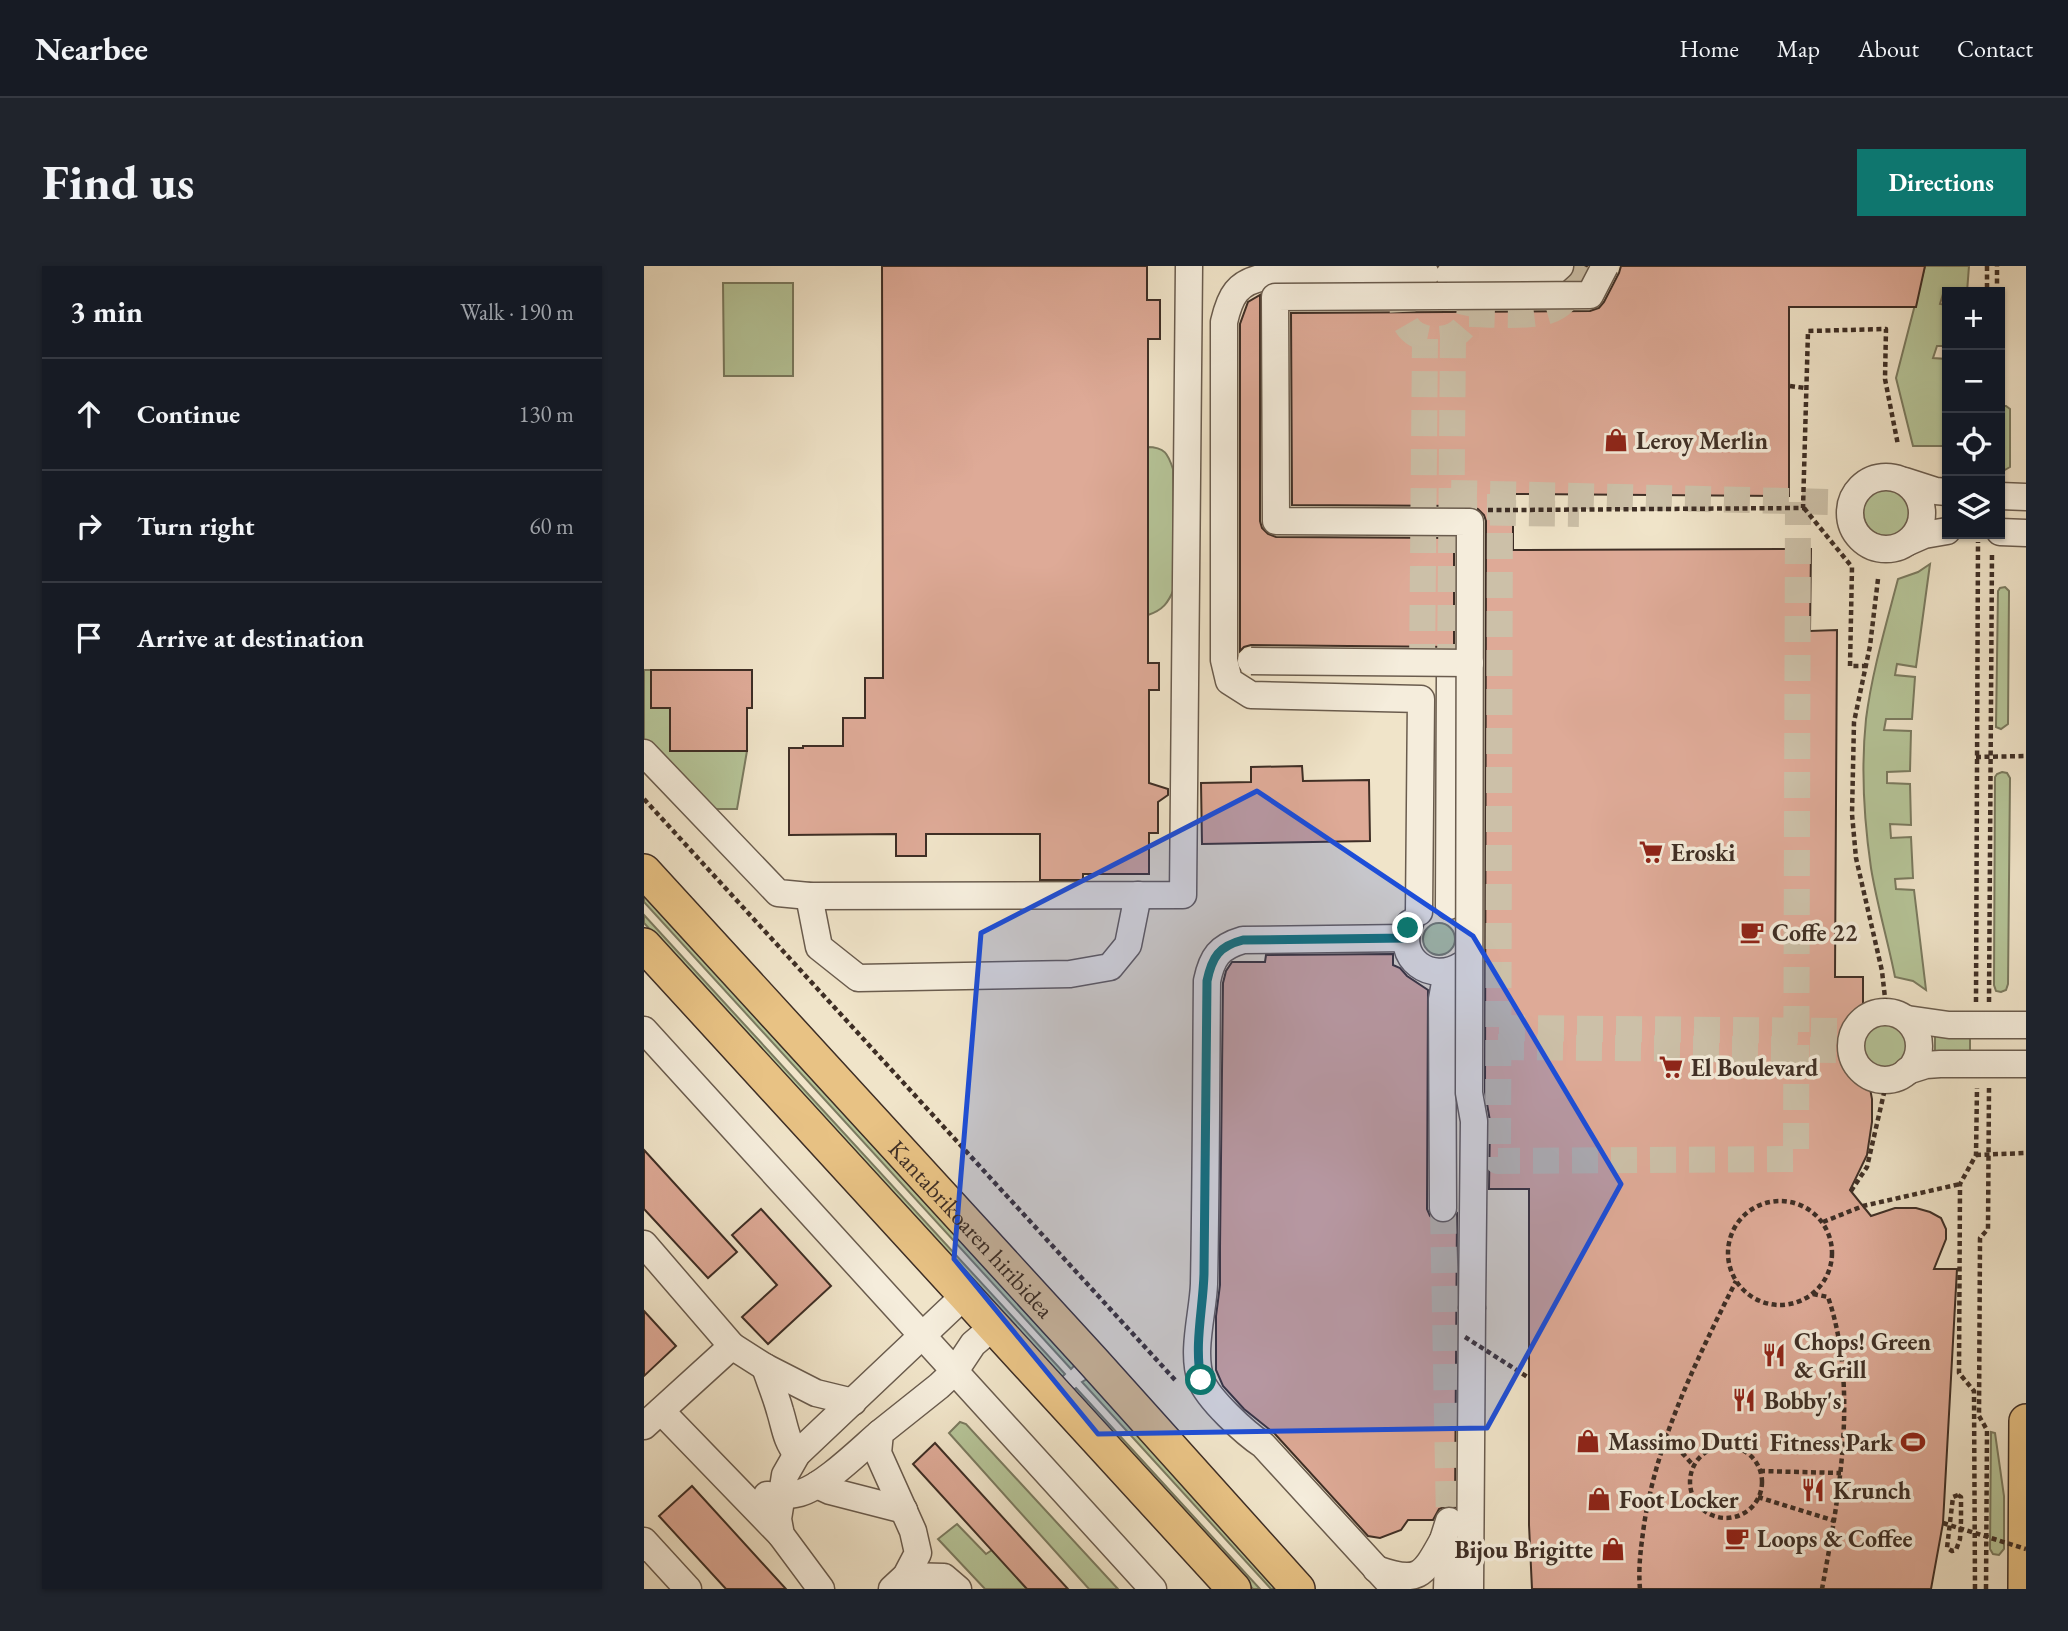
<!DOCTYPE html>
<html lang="en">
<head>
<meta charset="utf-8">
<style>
	body { margin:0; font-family:"EB Garamond",serif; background:#20242c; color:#f1f3f6 }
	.controls { position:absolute; right:21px; top:21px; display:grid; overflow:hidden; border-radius:0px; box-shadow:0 2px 5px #0004 }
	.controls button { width:63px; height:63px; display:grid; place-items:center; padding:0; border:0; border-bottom:2px solid #363941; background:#171b24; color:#f1f3f6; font:35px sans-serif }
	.stop { position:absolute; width:21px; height:21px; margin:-16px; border:5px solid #0f766e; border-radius:50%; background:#fff }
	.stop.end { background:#0f766e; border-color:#fff; box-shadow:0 2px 7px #0008 }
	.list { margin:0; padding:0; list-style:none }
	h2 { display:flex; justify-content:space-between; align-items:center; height:91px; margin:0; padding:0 28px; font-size:30px }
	h2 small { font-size:23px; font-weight:400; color:#9ea1a6 }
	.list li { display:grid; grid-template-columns:46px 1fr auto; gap:21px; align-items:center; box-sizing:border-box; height:112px; padding:0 28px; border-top:2px solid #363941 }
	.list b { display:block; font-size:26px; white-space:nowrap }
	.list em { font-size:23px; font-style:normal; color:#9ea1a6 }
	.icon { flex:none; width:38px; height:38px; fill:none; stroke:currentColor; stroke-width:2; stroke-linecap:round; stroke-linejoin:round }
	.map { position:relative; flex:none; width:1382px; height:1323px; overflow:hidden; border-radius:0px }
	header { display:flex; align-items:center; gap:42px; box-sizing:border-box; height:98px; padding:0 35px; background:#171b24; border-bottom:2px solid #363941 }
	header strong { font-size:33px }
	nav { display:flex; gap:38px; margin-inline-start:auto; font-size:24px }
	.intro { display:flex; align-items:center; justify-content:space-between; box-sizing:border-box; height:168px; padding:0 42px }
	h1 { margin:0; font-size:49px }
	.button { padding:18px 32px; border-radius:0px; background:#0f766e; color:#fff; font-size:24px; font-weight:700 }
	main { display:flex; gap:42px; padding:0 42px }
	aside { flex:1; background:#171b24; border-radius:0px; box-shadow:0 2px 5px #0004 }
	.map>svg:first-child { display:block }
</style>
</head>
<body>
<header>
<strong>Nearbee</strong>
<nav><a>Home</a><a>Map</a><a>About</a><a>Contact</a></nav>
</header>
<div class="intro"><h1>Find us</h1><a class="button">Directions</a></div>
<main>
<aside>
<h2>3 min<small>Walk · 190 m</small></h2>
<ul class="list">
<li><svg class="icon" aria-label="ahead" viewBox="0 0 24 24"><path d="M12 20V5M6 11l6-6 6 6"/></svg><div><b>Continue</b></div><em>130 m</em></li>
<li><svg class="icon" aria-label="right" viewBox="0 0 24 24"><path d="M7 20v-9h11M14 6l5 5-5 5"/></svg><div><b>Turn right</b></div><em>60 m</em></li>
<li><svg class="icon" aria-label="arrive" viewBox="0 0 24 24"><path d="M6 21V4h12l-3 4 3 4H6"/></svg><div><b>Arrive at destination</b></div></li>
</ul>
</aside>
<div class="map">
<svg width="1382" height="1323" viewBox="0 0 1382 1323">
	<rect width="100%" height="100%" fill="#f0e4c9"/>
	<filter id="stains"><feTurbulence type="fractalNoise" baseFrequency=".00286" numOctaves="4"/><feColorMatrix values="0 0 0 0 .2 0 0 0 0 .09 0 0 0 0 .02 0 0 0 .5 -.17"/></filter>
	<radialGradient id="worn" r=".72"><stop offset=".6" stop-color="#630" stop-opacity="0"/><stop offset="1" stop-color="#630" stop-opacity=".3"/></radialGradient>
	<g fill="#b6c599" stroke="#7a7a5f" stroke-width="2">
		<path d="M1281 0H1325L1323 26 1299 28 1296 38 1303 39V80H1293L1289 92 1303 93V169L1301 180H1269L1252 112Z"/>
		<path d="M79 17H149V110H80Z"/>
		<path d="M1357 140H1362L1366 143V201L1359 205 1356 204Z"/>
		<path d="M503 181C521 181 524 188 529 203L530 323C524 337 519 344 504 349Z"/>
		<circle cx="1243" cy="246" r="24"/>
		<path d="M1286 298 1272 401 1253 398 1251 409 1271 411 1268 453H1242L1240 464 1267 465 1266 505 1243 506V517L1266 518 1267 559 1246 558 1247 572 1267 571 1269 612 1251 613 1252 623 1270 624 1282 724 1269 715 1251 711C1244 675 1233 639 1227 602 1220 554 1217 501 1222 453 1228 406 1242 359 1254 313L1274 306Z"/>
		<path d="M1361 321 1365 325 1364 458 1357 463 1352 461 1354 325 1356 322Z"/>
		<path d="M0 404H7V442H26V485H103L93 543H66L0 473Z"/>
		<path d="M1358 506 1363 507 1366 512 1364 718 1362 724 1357 726 1352 725 1350 719 1351 511 1353 508Z"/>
		<path d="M0 628 431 1099 427 1103 0 636Z"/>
		<path d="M0 649 421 1108 417 1112 0 657Z"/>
		<circle cx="795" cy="673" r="16"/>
		<circle cx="1241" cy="777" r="25"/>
		<rect x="1291" y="768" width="35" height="20"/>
		<path d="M443 1113 635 1323H627L438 1116Z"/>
		<path d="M432 1122 616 1323H609L428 1125Z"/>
		<path d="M316 1156 322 1158 474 1323H445L305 1167Z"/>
		<path d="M1347 1166 1351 1167 1360 1230V1283L1355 1289 1349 1288 1346 1283Z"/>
		<path d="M313 1258 342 1288 348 1284 383 1323H341L294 1273Z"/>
	</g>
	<g fill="#deaa97" stroke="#3e2e25" stroke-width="2">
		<path d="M238 0H503V34H516V73H504V397H515V424H505V517L524 523V529L514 536V567H505V608H439V614H396V568H282V590H252V568L145 569V482H159V480H199V452H221V412H239Z"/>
		<path d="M931 0H943L936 13H925L931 5Z"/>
		<path d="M977 0H1281L1272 41H1145V230L869 228V284L1167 283 1166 365 1193 364 1191 711H1219V743L1207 754 1200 776 1204 795 1213 807 1225 817 1228 833V856L1223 889 1206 924 1227 950 1251 942H1272L1286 946 1297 952 1302 963V973L1290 1003H1313L1299 1257 1287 1323H888L885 1259V923H845L846 855 841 826 842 255 840 249 834 243 826 240 648 239 647 47 946 45 955 42 960 36 975 7Z"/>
		<path d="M616 29V255L618 262 624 268 632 271 810 272V381L607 379 600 381 596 385V58L604 36Z"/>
		<path d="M7 404H108V442H103V485H26V442H7Z"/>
		<path d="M658 500 659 515 725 514 726 575 558 578 557 517 607 516V501Z"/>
		<path d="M749 688V699L756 702 763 710 784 724 783 943 786 950 792 956 798 958 807 955 813 948 811 1241 802 1240 795 1243 789 1254H764L757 1264 736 1272 724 1270 631 1168 600 1143 579 1120 572 1104V1050L576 1019V980L579 717 582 705 588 696H621L622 689Z"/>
		<path d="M0 884 93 986 64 1012 0 943Z"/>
		<path d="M117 943 187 1020 124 1078 98 1051 133 1019 88 969Z"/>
		<path d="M0 1045 32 1080 0 1110Z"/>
		<path d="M291 1177 424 1323H383L269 1198Z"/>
		<path d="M48 1220 142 1323H82L15 1250Z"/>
	</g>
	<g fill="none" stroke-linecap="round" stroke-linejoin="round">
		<g stroke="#ccc0a8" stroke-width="26" stroke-dasharray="26 13" stroke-linecap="butt">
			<path d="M765 21C730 91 853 90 820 22"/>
			<path d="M825 48C847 48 895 53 913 41 927 32 933 14 940 0"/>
			<path d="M807 227 1185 236"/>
			<path d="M856 228 854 895 1152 893 1154 236"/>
			<path d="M807 246 935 248"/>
			<path d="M778 404 781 73"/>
			<path d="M806 404 809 70"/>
			<path d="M855 762 1203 765"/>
			<path d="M854 781 1201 784"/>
			<path d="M799 942 805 1255"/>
		</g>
		<g stroke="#6a5c4e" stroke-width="29">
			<g id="minor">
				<path d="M805 9 896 10 906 9 916 0"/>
				<circle cx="1242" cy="247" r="36"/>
				<path d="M1261 215 1292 225 1303 226"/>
				<path d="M1356 230 1382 231"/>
				<path d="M1356 266 1382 267"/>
				<path d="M1264 276 1280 269 1303 265"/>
				<path d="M0 487 134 627 165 630 539 629 545 0"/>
				<path d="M165 630 175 681 214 712 426 708 466 701 484 679 494 629"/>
				<path d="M805 640 806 404"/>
				<path d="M775 646 777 433 607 429 585 415 580 394V56C586 30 593 16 621 11L782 8"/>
				<path d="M766 657C750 692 787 719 818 699"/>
				<circle cx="1241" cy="780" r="34"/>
				<path d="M1263 753 1305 759H1382"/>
				<path d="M0 764 509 1323"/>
				<path d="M1263 805 1282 799 1296 798H1382"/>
				<path d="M799 942 798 733 803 706"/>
				<path d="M0 978 88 1080"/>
				<path d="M121 1101C126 1116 132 1130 136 1145 141 1161 142 1175 153 1188"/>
				<path d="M17 1145 137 1269"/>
				<path d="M0 1160 88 1080 121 1101 172 1127 209 1136"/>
				<path d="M173 1219 186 1225 260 1244"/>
				<path d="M123 1229C134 1230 145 1230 156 1227 180 1220 216 1184 236 1167"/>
				<path d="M0 1275 44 1323"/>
				<path d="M732 1303C775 1318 779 1310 799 1274"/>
				<path d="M262 1310 300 1311 314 1323"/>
				<path d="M177 1323 137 1269 134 1253 141 1209 153 1188 320 1030"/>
				<path d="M248 1323 262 1310 274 1287 269 1265 234 1187 236 1167 295 1120 311 1105 329 1078 349 1061"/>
				<path d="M751 1323 619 1179C601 1167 564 1133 557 1114 547 1086 559 1047 560 1018 562 917 562 816 563 715 568 691 575 681 599 674L762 672"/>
				<path d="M803 1323 804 1294 799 1274 805 1255"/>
				<path d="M826 1323 828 1043"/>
			</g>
		</g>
		<g stroke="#3e2e25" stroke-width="36">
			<g id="major">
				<path id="s1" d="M0 605 448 1094 654 1323"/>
				<path d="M0 679 590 1323"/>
				<path d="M1381 1323 1382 1155"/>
			</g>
		</g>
		<g stroke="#3e2e25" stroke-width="4.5" stroke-dasharray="5 3.5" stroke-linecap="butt">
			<path d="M1343 0V26"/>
			<path d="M1353 26V0"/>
			<path d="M1146 120 1161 122"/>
			<path d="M1160 242 1208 301 1206 400H1222"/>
			<path d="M869 244 1159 242 1164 65 1242 63 1241 113 1254 179"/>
			<path d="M1234 313 1226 380 1210 456 1208 548 1212 592 1238 705 1242 741"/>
			<path d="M1332 491 1382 490"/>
			<path d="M0 533 532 1115"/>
			<path d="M1332 736 1334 276"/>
			<path d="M1345 736 1348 286"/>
			<path d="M1332 889 1382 887"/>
			<path d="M1207 925 1223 901 1243 814"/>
			<circle cx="1136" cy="987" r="52"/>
			<path d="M1179 956 1219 940 1316 918"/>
			<path d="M1169 1028 1184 1031C1215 1121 1195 1231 1178 1323"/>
			<path d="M1021 1168 1050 1200"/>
			<circle cx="1082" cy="1216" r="36"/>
			<path d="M1116 1205 1197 1207"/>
			<path d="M1314 1229 1317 1231V1255L1316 1273 1312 1284 1308 1285 1303 1282 1309 1231Z"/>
			<path d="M1114 1231 1191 1255"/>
			<path d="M996 1323C994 1300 997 1282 1000 1259 1013 1173 1053 1093 1092 1015"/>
			<path d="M1331 1323 1330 1125 1315 1107 1316 918 1332 889 1333 822"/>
			<path d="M1342 1323 1343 1164 1335 1150 1336 972 1344 963 1345 822"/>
		</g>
		<use href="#minor" stroke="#f5eddc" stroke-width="26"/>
		<use href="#major" stroke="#e8c284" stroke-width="33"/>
		<g stroke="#6a5c4e" stroke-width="29" stroke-linecap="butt">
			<g id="minor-bridge">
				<path d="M607 395 826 397"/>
				<path d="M828 1043 830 855 825 827 826 256 632 255 631 31 946 29 961 0"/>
			</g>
		</g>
		<g stroke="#3e2e25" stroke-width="4.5" stroke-dasharray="5 3.5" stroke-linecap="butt">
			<path d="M844 244H869"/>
			<path d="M821 1071 885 1112"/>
			<path d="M1299 1257 1382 1283"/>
		</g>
		<use href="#minor-bridge" stroke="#f5eddc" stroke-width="26"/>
	</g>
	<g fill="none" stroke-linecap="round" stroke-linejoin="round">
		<path stroke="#0f766e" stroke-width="9" d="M557 1114C550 1078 559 1043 560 1008 561 910 562 813 563 715 568 691 575 680 599 674L762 672 764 662"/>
	</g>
	<path fill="#1d4ed8" fill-opacity="0.2" stroke="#1d4ed8" stroke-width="5" stroke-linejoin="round" d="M613 525 829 670 977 918 843 1162 454 1168 310 993 337 667Z"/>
	<defs>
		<g id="shop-bare" transform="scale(1.89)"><path d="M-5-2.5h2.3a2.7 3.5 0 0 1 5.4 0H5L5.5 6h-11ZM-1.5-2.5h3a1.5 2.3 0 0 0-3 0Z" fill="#8f2418" stroke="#f5eddc" stroke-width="2.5" paint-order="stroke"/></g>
		<g id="supermarket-bare" transform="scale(1.89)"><path d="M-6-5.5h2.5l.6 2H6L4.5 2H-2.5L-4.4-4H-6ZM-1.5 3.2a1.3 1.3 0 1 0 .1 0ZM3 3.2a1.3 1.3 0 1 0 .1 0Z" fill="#8f2418" stroke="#f5eddc" stroke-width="2.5" paint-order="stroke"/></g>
		<g id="cafe-bare" transform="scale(1.89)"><path d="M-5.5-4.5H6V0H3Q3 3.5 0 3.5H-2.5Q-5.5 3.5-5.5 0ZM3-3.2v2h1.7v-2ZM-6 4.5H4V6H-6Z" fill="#8f2418" stroke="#f5eddc" stroke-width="2.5" paint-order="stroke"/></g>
		<g id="restaurant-bare" transform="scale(1.89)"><path d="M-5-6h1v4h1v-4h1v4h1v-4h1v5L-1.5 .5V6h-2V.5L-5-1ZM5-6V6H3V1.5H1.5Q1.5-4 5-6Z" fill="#8f2418" stroke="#f5eddc" stroke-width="2.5" paint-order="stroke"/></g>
		<g id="stadium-bare" transform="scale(1.89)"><path d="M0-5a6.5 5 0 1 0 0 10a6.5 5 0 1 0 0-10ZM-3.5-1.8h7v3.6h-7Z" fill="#8f2418" stroke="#f5eddc" stroke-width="2.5" paint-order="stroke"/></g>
	</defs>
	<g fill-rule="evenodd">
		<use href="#shop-bare" x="972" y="174"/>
		<use href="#supermarket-bare" x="1007" y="586"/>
		<use href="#cafe-bare" x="1108" y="666"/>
		<use href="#supermarket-bare" x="1027" y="801"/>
		<use href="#restaurant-bare" x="1130" y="1089"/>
		<use href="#restaurant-bare" x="1100" y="1134"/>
		<use href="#shop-bare" x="944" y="1175"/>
		<use href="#stadium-bare" x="1269" y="1176"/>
		<use href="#restaurant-bare" x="1169" y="1224"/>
		<use href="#shop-bare" x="955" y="1233"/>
		<use href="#cafe-bare" x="1093" y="1272"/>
		<use href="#shop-bare" x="969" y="1283"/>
	</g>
	<g text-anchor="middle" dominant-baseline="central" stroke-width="7" stroke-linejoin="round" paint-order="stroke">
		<g font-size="24" font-weight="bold" fill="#3e2e25" stroke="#f5eddc" text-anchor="start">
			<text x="992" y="174">Leroy Merlin</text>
			<text x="1027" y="586">Eroski</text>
			<text x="1128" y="666">Coffe 22</text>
			<text x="1047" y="801">El Boulevard</text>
			<text x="1150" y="1075">Chops! Green<tspan x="1150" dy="28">&amp; Grill</tspan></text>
			<text x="1120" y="1134">Bobby's</text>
			<text x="964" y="1175">Massimo Dutti</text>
			<text x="1249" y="1176" text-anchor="end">Fitness Park</text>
			<text x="1189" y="1224">Krunch</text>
			<text x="975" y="1233">Foot Locker</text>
			<text x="1113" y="1272">Loops &amp; Coffee</text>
			<text x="949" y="1283" text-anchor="end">Bijou Brigitte</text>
		</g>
		<g font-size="24" fill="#3e2e25" stroke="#f5eddc">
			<text stroke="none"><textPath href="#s1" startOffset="485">Kantabrikoaren hiribidea</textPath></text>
		</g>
	</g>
	<rect width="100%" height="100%" filter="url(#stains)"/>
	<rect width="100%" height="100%" fill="url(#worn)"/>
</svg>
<div class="controls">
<button>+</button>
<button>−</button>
<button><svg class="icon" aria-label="locate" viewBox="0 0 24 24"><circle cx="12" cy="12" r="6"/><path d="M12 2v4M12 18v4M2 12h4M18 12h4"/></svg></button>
<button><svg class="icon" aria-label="layers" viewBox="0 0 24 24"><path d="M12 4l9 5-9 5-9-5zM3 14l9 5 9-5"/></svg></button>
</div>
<div class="stop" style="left:557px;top:1114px"></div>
<div class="stop end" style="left:764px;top:662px"></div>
</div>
</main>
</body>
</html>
